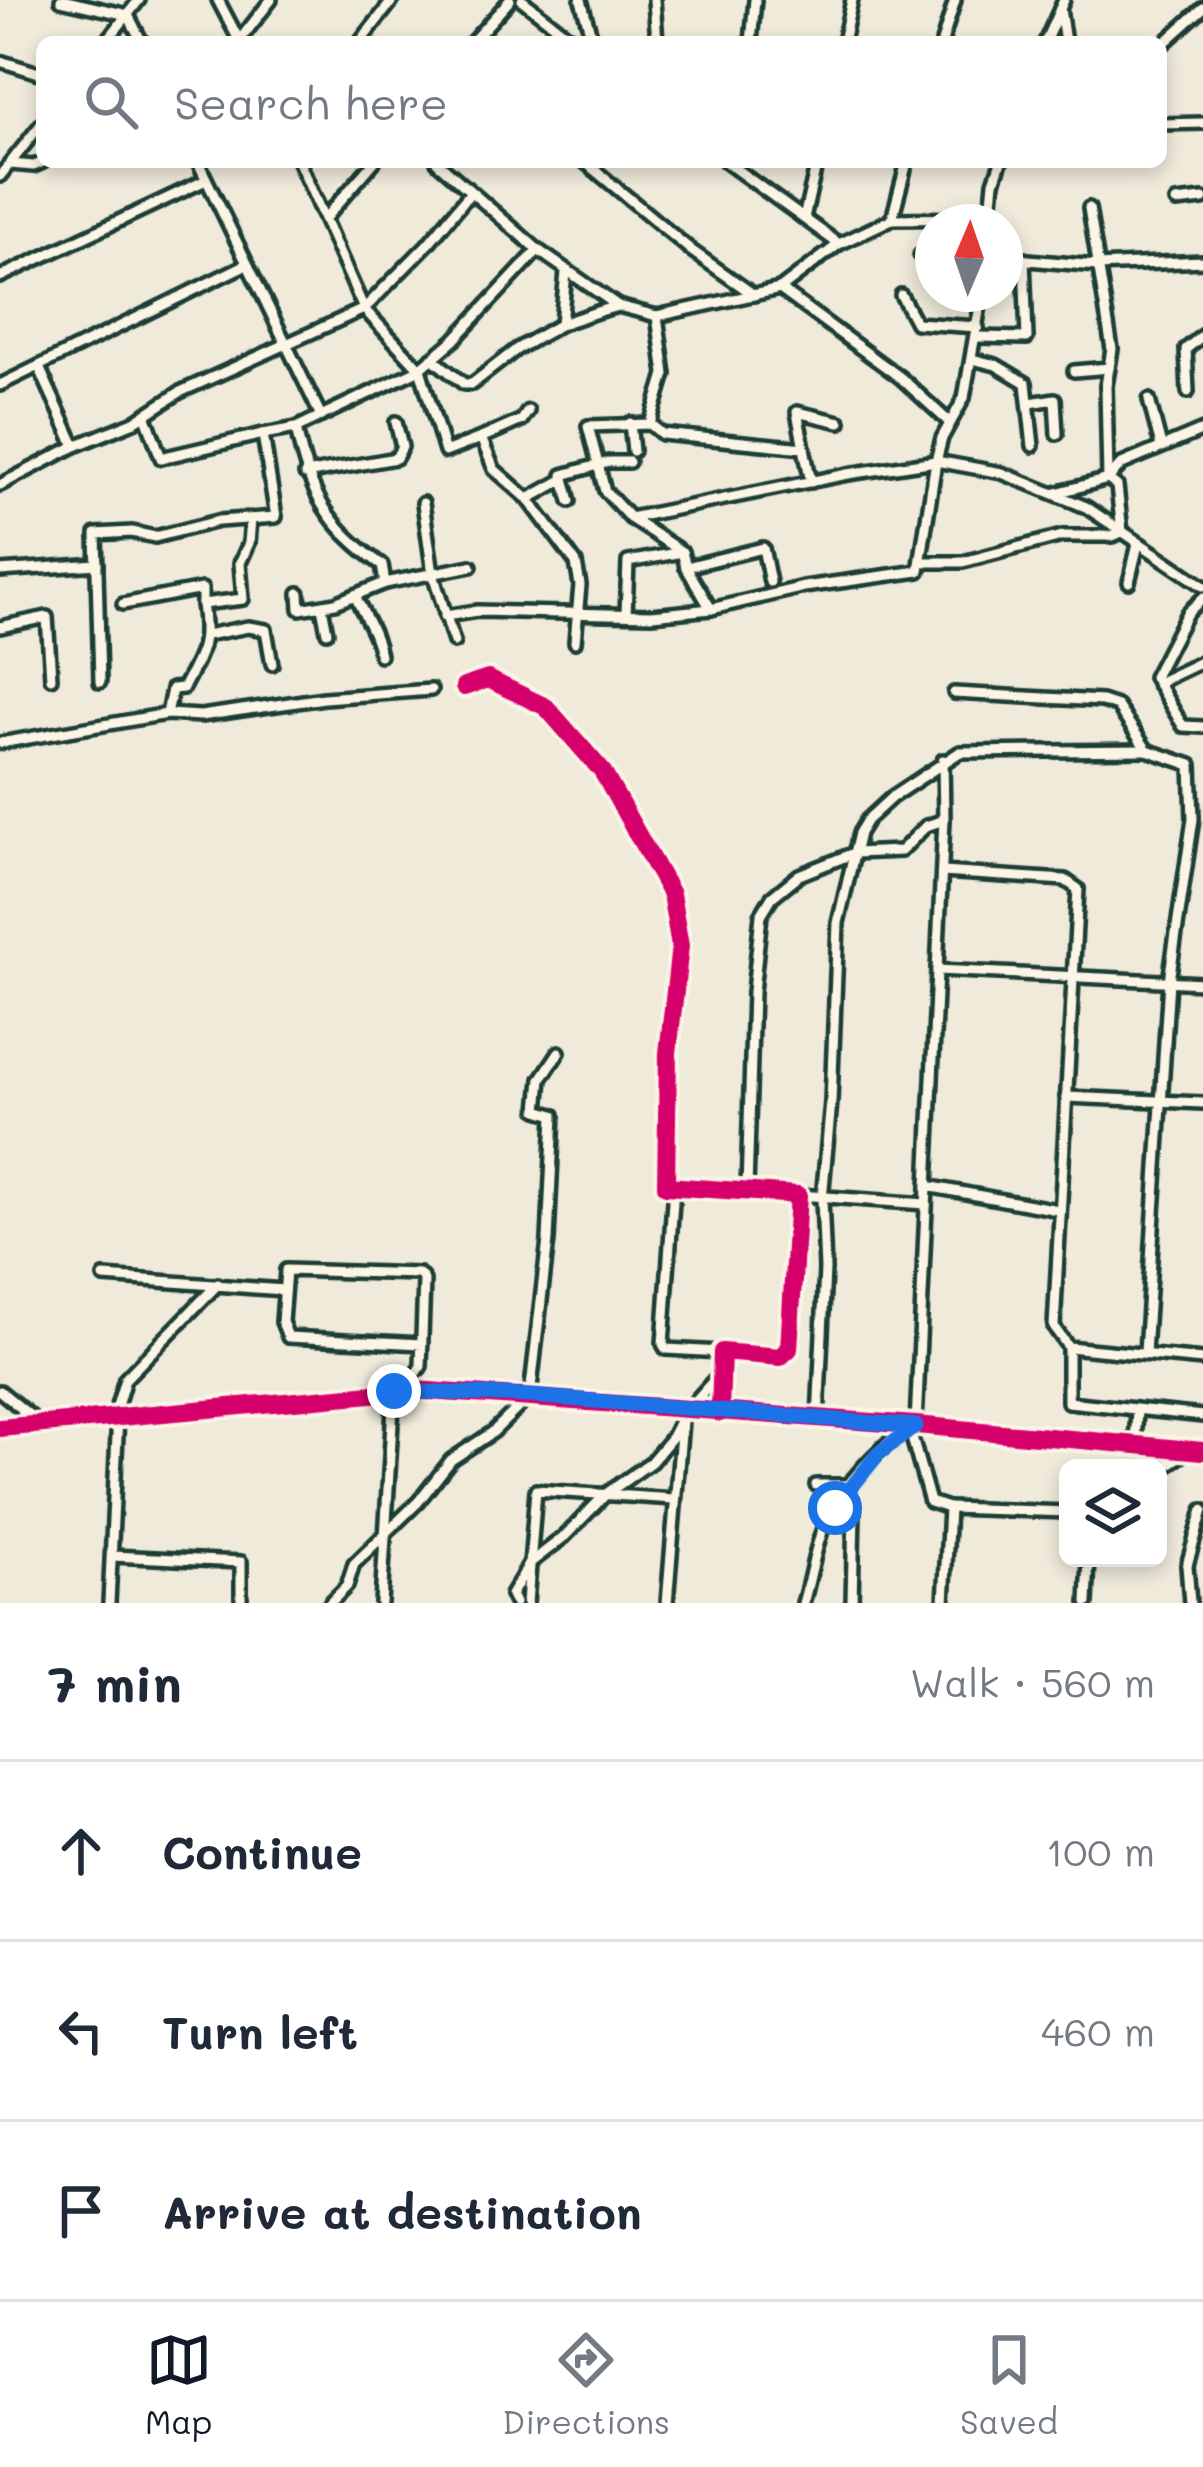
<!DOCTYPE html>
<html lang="en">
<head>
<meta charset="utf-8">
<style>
	body { margin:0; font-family:Mali,sans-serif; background:#f6f6f7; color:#1f2937 }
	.controls { position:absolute; right:36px; bottom:36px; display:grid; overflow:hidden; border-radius:18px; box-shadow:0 6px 18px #0003 }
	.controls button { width:108px; height:108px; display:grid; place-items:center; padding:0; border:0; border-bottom:3px solid #e0e1e3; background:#fff; color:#1f2937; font:60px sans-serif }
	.compass { position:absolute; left:915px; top:204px; width:108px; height:108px; border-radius:50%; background:#fff; box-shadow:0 6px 18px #0003; rotate:2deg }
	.stop { position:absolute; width:36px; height:36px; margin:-27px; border:9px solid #1a73e8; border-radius:50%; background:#fff }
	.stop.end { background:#1a73e8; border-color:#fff; box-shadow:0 3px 12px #0008 }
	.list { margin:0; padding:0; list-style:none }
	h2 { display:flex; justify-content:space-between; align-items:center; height:156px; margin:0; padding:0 48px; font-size:51px }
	h2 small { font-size:39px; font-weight:400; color:#747a83 }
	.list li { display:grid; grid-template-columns:78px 1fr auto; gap:36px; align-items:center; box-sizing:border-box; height:180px; padding:0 48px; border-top:3px solid #e0e1e3 }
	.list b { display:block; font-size:45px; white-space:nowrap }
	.list em { font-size:39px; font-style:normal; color:#747a83 }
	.icon { flex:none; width:66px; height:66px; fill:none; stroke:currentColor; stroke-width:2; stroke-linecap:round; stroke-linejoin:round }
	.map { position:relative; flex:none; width:1203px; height:1603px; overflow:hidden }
	.search { position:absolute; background:#fff; box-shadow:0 6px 18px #0003; left:36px; right:36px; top:36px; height:132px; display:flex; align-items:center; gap:30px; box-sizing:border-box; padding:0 42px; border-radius:18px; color:#747a83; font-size:45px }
	.sheet { height:696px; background:#fff }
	nav { display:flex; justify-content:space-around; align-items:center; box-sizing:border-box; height:168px; border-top:3px solid #e0e1e3; background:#fff; font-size:33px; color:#747a83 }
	nav a { display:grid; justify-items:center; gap:6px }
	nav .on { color:#111827 }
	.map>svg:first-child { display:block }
</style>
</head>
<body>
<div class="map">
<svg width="1203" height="1603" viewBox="0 0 1203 1603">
	<rect width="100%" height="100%" fill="#efeada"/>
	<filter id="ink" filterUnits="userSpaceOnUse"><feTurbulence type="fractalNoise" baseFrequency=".00833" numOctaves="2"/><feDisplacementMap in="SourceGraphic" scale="24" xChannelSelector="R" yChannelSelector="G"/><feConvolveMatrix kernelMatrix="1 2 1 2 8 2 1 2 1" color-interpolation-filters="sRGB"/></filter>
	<g filter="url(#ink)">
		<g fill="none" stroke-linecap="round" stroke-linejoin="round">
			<g stroke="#1f3d34" stroke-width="18">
				<g id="minor">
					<path d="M61 0 128 15 142 42"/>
					<path d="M218 0 240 42"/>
					<path d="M522 0 576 42"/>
					<path d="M581 0 593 42"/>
					<path d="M654 0 657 42"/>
					<path d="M1060 9 1065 42"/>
					<path d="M239 41 271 0"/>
					<path d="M106 42 139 0"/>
					<path d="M360 42 393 0"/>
					<path d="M472 42 510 0"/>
					<path d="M751 42 755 0"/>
					<path d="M843 42 852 0"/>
					<path d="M942 42 955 0"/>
					<path d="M1045 42 1064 0"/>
					<path d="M1161 46 1203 8"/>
					<path d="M0 61 42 74"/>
					<path d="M1161 124 1203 123"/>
					<path d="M299 162 364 309 420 369 445 452 481 438 494 469 528 499 576 563 580 585 575 642"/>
					<path d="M437 162 538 250 618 306"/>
					<path d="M585 162 692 251 754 295"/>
					<path d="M726 162 839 244"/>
					<path d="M10 164 34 166 43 162"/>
					<path d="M0 176 42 123"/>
					<path d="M1176 202 1203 199"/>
					<path d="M326 217 374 162"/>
					<path d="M804 218 817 162"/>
					<path d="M892 219 907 162"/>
					<path d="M990 221 994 182 1001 162"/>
					<path d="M920 255 933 254"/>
					<path d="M1005 258 1097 266 1203 261"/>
					<path d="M0 277 206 180"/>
					<path d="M780 289 901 378 949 422"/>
					<path d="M901 295 916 323 978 327"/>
					<path d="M561 324 566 272"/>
					<path d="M976 337 1027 338 1024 259"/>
					<path d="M432 358 464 384H472L517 349 561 324 600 311 618 306 657 316 780 289 839 244 892 219 990 218"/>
					<path d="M972 359 996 365 1026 383 1033 446"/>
					<path d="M39 367 75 446"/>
					<path d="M1074 371 1109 368"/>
					<path d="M0 385 245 265"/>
					<path d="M1188 392 1186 349 1203 335"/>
					<path d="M1149 400 1161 446"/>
					<path d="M1030 403 1055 399 1057 434"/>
					<path d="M145 414 161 458 263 434"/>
					<path d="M321 416 420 369 454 340 538 250"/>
					<path d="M630 423 633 451"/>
					<path d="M650 424 665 374 657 316"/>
					<path d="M296 428C309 493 327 526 382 565L385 583"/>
					<path d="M481 438 522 420 528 411"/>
					<path d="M804 448 797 412 840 422"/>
					<path d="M305 474 396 458 402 447 396 422"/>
					<path d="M0 485 75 446 134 422 180 392 364 309 427 245 471 192"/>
					<path d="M1056 493 1108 479 1122 464 1203 430"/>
					<path d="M528 499 564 479"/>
					<path d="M570 501 563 475 609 462H629"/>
					<path d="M423 503 433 574 454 642"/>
					<path d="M630 518 848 474 936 461 1002 473 1086 507 1203 586"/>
					<path d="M923 562H963L1062 536H1113L1122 532 1117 486 1108 479 1106 386 1112 349 1089 208"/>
					<path d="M686 567 763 548 770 582"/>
					<path d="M0 571 97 564"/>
					<path d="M1129 582 1138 544"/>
					<path d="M299 593 300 609 335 603 385 583 471 566"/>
					<path d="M355 595C364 617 376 632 380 655"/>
					<path d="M1203 598 1187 613 1154 677 1183 726 1203 727"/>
					<path d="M123 604 202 589V604"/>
					<path d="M322 607 327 632"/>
					<path d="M711 609 686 567 682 552 630 518 605 491 588 426 650 424 662 434 804 448 811 482"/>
					<path d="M626 614 628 562 682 552"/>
					<path d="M445 616 477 611 652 615 711 609 804 587 919 571 936 461 942 438 964 398 982 294"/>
					<path d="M0 627 47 617 51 678"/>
					<path d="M206 635 248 627 266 630 272 664"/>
					<path d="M100 682 96 534 132 532 155 537 218 521 276 517 263 434 296 428 321 416 198 162"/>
					<path d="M1157 683 1203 661"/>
					<path d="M464 687 488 679 546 707 602 771 671 894 680 946 668 1053 666 1186 798 1195 789 1349 780 1357 722 1352 720 1413"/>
					<path d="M954 693 1102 701 1117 706 1147 750 1191 765 1193 819 1169 981 1145 1353"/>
					<path d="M167 714 172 689 183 688C202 652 208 645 202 604L243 599 240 563 249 543 251 519"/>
					<path d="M0 743 167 714 201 716 324 698 431 690"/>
					<path d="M942 872 1065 880 1078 889 1054 1327 1068 1347 1203 1360"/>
					<path d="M937 970 1203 983"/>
					<path d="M1066 1097 1203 1103"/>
					<path d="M927 1186 1058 1210"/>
					<path d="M674 1187 663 1344 666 1349 722 1352"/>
					<path d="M747 1190 753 992 761 915 772 897 799 875 854 853 901 851 926 826 944 820"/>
					<path d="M798 1195 926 1204"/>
					<path d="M104 1277 284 1290"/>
					<path d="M1068 1347V1402L1203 1416"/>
					<path d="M406 1390 421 1366 424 1280 419 1274 286 1270 282 1322 288 1337 422 1344"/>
					<path d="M0 1391 40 1424"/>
					<path d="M114 1416 125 1379 218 1284"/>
					<path d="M818 1420 825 1269 822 1199 831 1102 838 923 859 833 867 820 892 797 960 752 1147 750"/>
					<path d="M909 1427 930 1502 948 1508"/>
					<path d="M0 1428 415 1390 916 1425 1203 1451"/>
					<path d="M1135 1444 1137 1411"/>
					<path d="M1158 1471 1189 1451"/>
					<path d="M816 1485H851"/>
					<path d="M841 1498 854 1511 852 1603"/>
					<path d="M112 1556 241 1562V1603"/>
					<path d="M109 1603 118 1415"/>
					<path d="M330 1603 347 1586 354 1564 418 1502 451 1460 493 1432 530 1396 548 1240 554 1115 538 1110 541 1079 559 1052"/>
					<path d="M381 1603 394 1391"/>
					<path d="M515 1603 511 1595 530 1563 565 1536 606 1494 651 1462 672 1437 683 1415 721 1372"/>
					<path d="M527 1603 536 1490 674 1499"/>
					<path d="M667 1603 682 1421"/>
					<path d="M803 1603C811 1577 815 1545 826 1521 842 1487 882 1440 916 1425L944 820 943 760"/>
					<path d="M944 1603 949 1508 1068 1512"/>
					<path d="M1087 1603 1089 1558"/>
					<path d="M1190 1603 1187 1565 1203 1510"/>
				</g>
			</g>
			<use href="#minor" stroke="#fcf5e5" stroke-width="9"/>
			<g stroke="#fcf5e5" stroke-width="26">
				<g id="cycleway">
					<path d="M464 687 488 679 546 707 602 771 671 894 680 946 668 1053 666 1186 798 1195 789 1349 780 1357 722 1352 720 1413"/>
					<path d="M0 1428 415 1390 916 1425 1203 1451"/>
				</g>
			</g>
			<use href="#cycleway" stroke="#d6006c" stroke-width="18"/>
		</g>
	</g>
	<g fill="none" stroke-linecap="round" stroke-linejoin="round" filter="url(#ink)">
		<path stroke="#1a73e8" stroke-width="15" d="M394 1391 530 1396 916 1426 878 1454 835 1508"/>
	</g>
</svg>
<div class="controls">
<button><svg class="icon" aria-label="layers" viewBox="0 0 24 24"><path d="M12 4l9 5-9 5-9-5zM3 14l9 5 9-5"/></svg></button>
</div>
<svg class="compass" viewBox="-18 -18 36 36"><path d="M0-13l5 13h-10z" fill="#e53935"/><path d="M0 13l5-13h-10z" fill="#747a83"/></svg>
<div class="stop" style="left:835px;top:1508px"></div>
<div class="stop end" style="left:394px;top:1391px"></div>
<div class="search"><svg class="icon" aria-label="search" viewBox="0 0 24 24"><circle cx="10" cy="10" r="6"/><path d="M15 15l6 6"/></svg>Search here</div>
</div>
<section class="sheet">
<h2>7 min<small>Walk · 560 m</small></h2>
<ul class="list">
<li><svg class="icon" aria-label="ahead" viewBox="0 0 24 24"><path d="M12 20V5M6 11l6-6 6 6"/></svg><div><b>Continue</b></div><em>100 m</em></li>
<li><svg class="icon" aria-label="left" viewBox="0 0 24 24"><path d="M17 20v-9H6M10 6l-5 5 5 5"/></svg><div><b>Turn left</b></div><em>460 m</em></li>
<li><svg class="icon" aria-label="arrive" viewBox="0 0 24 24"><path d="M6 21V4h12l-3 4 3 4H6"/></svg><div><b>Arrive at destination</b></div></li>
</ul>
</section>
<nav>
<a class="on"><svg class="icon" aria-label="map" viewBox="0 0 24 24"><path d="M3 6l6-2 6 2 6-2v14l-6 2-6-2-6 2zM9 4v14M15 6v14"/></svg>Map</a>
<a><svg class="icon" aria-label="directions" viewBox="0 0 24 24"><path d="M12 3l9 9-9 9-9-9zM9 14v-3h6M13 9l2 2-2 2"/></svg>Directions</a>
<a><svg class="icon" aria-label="saved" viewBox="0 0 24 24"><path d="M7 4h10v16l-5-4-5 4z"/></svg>Saved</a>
</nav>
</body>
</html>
